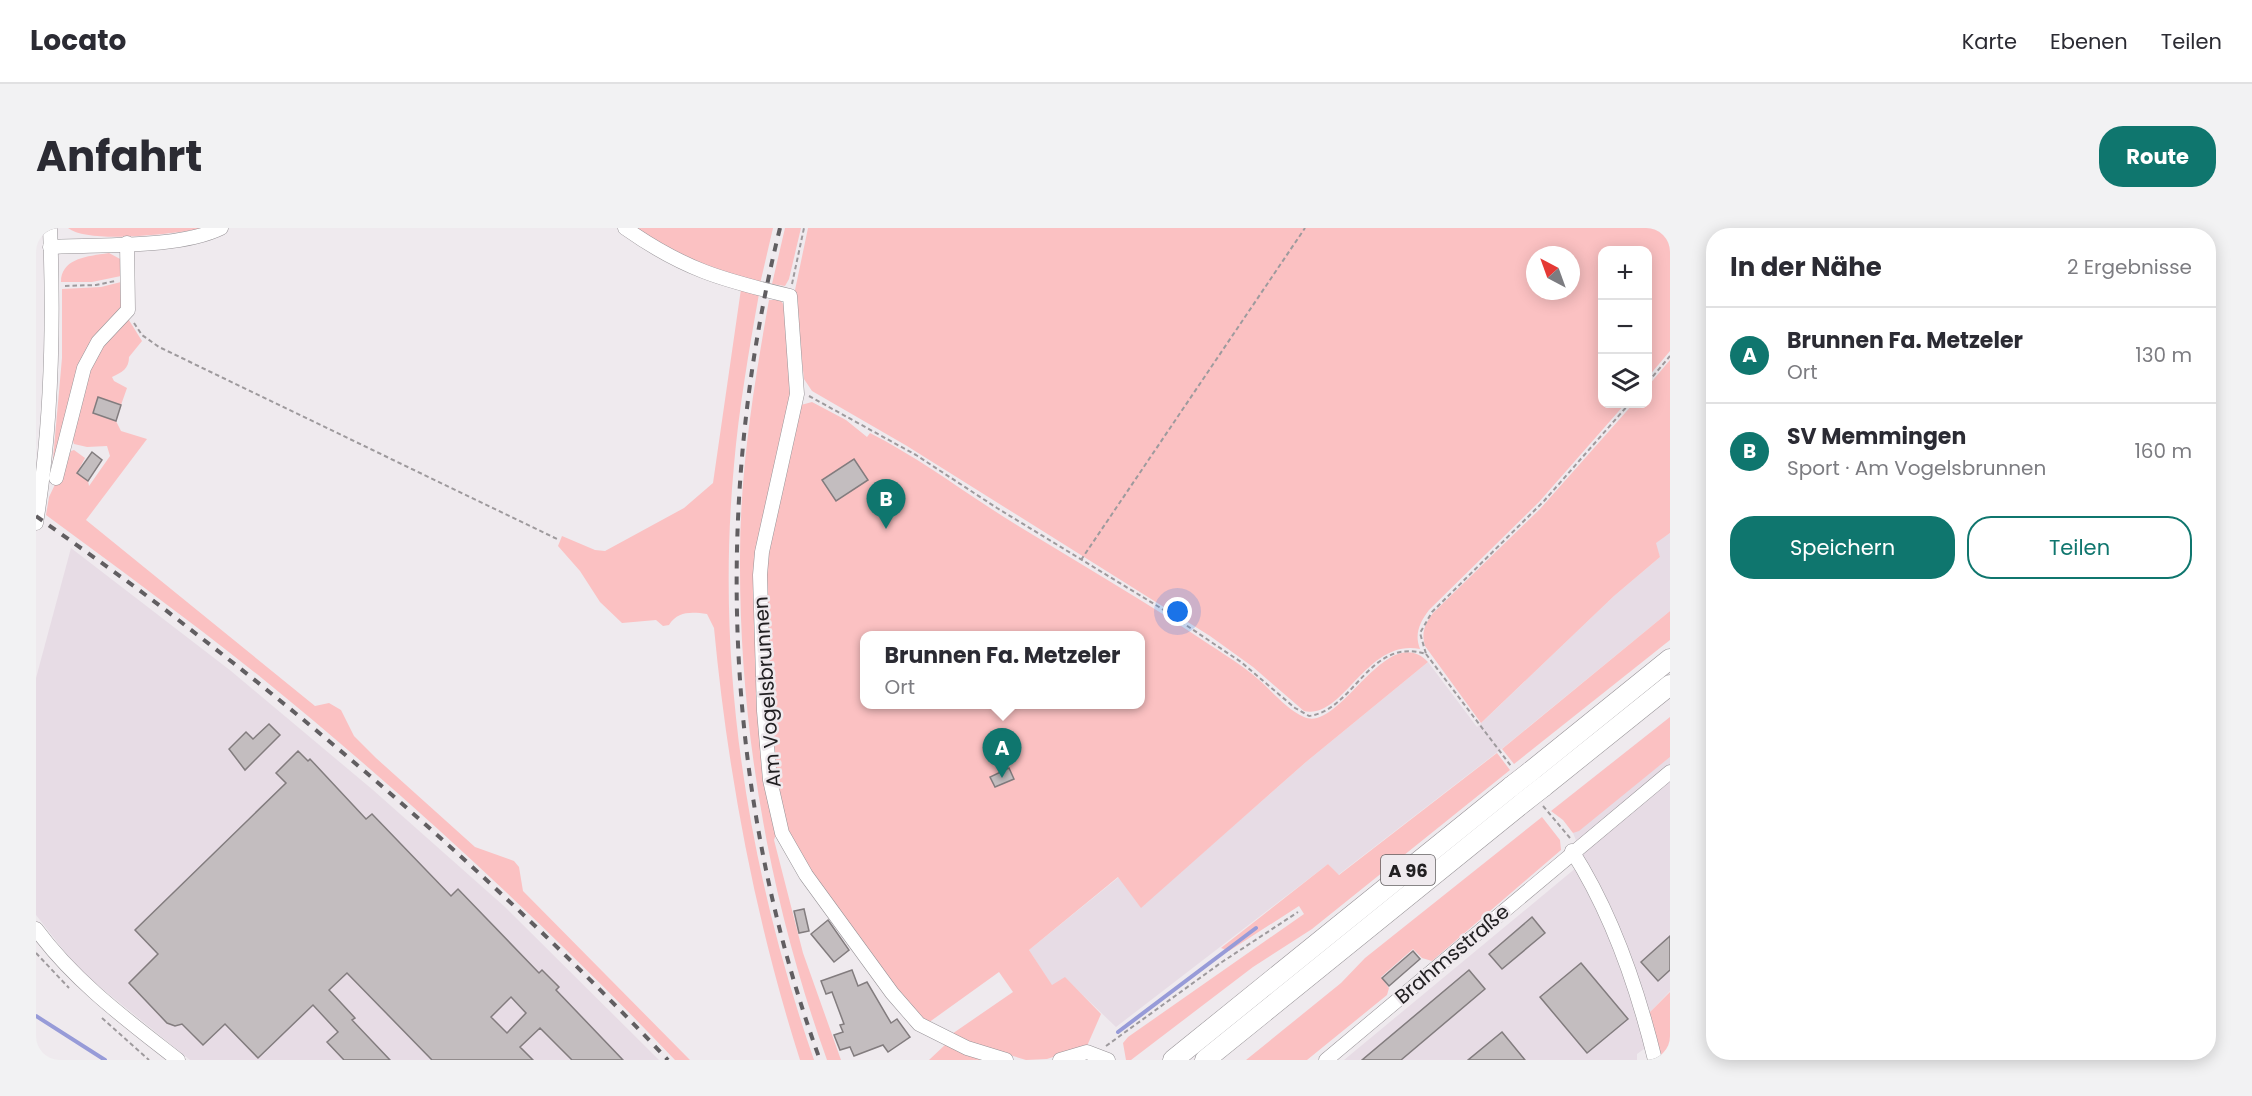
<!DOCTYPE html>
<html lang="de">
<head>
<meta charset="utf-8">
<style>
	body { margin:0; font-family:Poppins,sans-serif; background:#f2f2f3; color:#2b2b33 }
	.controls { position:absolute; right:18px; top:18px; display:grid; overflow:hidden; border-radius:12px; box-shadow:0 3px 15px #0003 }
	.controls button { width:54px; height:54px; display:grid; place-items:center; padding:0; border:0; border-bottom:2px solid #e1e1e2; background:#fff; color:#2b2b33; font:30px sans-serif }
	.compass { position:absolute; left:1490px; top:18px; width:54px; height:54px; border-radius:50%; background:#fff; box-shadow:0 3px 15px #0003; rotate:319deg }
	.you { position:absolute; left:1142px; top:384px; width:21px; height:21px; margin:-15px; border:4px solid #fff; border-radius:50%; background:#1a73e8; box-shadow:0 0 0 9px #1a73e833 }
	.badge { display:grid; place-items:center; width:39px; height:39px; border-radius:50%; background:#0f766e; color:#fff; font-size:20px; font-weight:700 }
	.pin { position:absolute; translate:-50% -50px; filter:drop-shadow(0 2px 3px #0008) }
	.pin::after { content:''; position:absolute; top:32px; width:21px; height:18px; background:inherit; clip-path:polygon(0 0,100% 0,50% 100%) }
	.popup { position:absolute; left:824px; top:403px; width:285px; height:78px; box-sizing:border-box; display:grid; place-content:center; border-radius:12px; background:#fff; filter:drop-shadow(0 2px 4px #0005); font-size:20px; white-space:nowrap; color:#7c7c81 }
	.popup b { font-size:22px; color:#2b2b33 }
	.popup::after { content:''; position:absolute; left:50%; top:100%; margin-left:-12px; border:12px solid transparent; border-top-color:#fff }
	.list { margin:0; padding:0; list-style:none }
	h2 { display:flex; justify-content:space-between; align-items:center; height:78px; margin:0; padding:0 24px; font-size:26px }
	h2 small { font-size:20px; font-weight:400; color:#7c7c81 }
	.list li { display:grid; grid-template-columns:39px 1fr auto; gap:18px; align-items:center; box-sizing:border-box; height:96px; padding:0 24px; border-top:2px solid #e1e1e2 }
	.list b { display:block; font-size:22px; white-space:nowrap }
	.list p { margin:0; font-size:20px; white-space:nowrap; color:#7c7c81 }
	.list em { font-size:20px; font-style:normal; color:#7c7c81 }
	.actions { display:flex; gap:12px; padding:18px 24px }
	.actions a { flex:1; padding:14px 0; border:2px solid #0f766e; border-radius:24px; text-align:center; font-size:21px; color:#0f766e }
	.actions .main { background:#0f766e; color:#fff }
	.icon { flex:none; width:33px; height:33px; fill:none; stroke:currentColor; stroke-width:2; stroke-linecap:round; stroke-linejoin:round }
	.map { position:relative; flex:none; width:1634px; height:832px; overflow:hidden; border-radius:24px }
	header { display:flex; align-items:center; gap:36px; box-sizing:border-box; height:84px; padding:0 30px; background:#fff; border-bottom:2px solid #e1e1e2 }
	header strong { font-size:28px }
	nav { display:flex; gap:33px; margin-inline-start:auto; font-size:21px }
	.intro { display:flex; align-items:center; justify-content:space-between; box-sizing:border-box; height:144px; padding:0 36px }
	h1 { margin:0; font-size:42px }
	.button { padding:15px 27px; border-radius:24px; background:#0f766e; color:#fff; font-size:21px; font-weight:700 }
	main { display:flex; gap:36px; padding:0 36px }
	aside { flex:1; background:#fff; border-radius:24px; box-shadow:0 3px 15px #0003 }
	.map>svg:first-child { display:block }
</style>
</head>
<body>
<header>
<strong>Locato</strong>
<nav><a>Karte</a><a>Ebenen</a><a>Teilen</a></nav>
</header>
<div class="intro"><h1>Anfahrt</h1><a class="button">Route</a></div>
<main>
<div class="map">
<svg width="1634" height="832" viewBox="0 0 1634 832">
	<rect width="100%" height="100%" fill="#efeaee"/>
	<g fill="#e7dce5">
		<path d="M1634 305V383L1468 519 1302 647 1292 636 1080 799 1029 750 1016 758 993 722 1083 649 1105 679 1270 534 1392 434 1441 499 1578 368 1624 329 1619 315Z"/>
		<path d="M35 320 195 443 337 562 469 679 623 832H154L53 750 32 728 0 687V450Z"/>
		<path d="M1634 529V763L1612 786 1537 605Z"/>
		<path d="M1541 639 1564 683 1612 818 1601 826V832H1308Z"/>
	</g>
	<g fill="#fbc1c2" fill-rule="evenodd">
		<path d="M32 0H170C142 5 54 17 32 0Z"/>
		<path d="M598 0H737L724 56 646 31Z"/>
		<path d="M749 0H765L753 51 749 58 736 56Z"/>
		<path d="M772 0H1634V123L1612 149V22H1566V176H1589L1503 274 1393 382C1384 394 1378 406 1384 421 1330 410 1308 492 1268 483L1217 439 1174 408 871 218 776 163 768 151 758 67ZM1499 27H1535V63H1499Z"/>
		<path d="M73 25 86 32 87 45 85 48 56 54H25C25 29 55 28 73 25Z"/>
		<path d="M89 53 88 77 66 103 16 242 26 130V61L65 59Z"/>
		<path d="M705 61 723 66C713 122 703 180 698 237 679 438 712 642 778 832H764C719 691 692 547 678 400L671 386C655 384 642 383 633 397L627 398 620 392 586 395 564 374 544 343 522 318 526 308 559 322 569 323 648 280 677 255Z"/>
		<path d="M733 72H744L749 78 756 158 720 320 741 603 738 612 767 725 805 832H791C733 671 703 499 704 329 704 242 718 156 733 72Z"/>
		<path d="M91 89 106 113 93 129C93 141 86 144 76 149L78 153 91 160 85 177 62 169 57 185 80 193 85 203 111 211 50 292 279 478 293 475 305 482 318 508 340 530 439 619 478 633 483 639 487 663 654 832H639C510 697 372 569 227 451 156 394 83 341 10 287L13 269 35 223 38 222 49 230 41 245 52 253 53 258 74 228 71 218 51 219 38 216C30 198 51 138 62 121 70 109 82 99 91 89Z"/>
		<path d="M1634 132V305L1620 315 1624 329 1578 368 1445 495 1389 418C1385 404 1389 396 1397 385L1504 281 1597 176H1612V158Z"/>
		<path d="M776 174 810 192 831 209 834 205C887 232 933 268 984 299 1048 338 1112 375 1174 417 1191 428 1207 438 1222 451 1236 463 1251 482 1268 489 1304 506 1350 391 1392 434L1270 534 1105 680 1082 649 993 722 1016 757 1029 749 1065 786 1051 818 1011 831 990 832 913 808 977 764 963 744 892 795 868 770 763 628 752 608 735 523 728 343 765 177ZM828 408H1104V476H828Z"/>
		<path d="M1634 383V412L1478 536 1466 521Z"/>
		<path d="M1634 489V529L1543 603 1537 605 1527 592 1515 583Z"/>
		<path d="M1461 525 1474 542 1276 701 1217 739 1095 832H1090L1087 815 1092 809 1268 686 1263 678 1193 723 1185 720 1292 636 1303 647Z"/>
		<path d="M1506 589 1524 612 1525 622 1396 733 1386 730 1377 721 1345 749 1353 760 1351 767 1271 832H1210L1305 755 1329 730Z"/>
		<path d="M1634 764V832H1624L1612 786Z"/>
		<path d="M910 816 956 832H893Z"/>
	</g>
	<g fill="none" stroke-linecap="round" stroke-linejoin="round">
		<g stroke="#979bd8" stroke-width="4">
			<path d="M0 788 69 832"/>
			<path d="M1082 804 1220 700"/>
		</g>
	</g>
	<g fill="#c3bdbf" stroke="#827c7e" stroke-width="1.5" fill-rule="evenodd">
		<path d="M62 169 85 177 80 193 57 185Z"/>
		<path d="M56 224 66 232 52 253 41 245Z"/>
		<path d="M818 231 832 252 800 273 786 252Z"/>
		<path d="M233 496 244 507 209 542 193 521 210 504 217 511Z"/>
		<path d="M262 523 272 533 274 531 330 591 336 586 415 668 422 661 503 745 506 742 523 759 520 762 587 832H536L504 800 484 819 497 832H396L311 745 293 762 319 790 316 792 354 832H308L291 814 302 804 277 777 222 830 189 796 167 817 146 796 139 798 131 795 93 755 122 726 99 702 250 555 240 545ZM475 769 490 785 471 805 455 789Z"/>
		<path d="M973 540 978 551 959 559 954 549Z"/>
		<path d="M768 681 773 703 763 705 758 683Z"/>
		<path d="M1496 689 1509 705 1466 741 1453 726Z"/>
		<path d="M792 692 813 722 798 734 775 706Z"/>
		<path d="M1634 708V742L1622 753 1605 734Z"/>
		<path d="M1377 723 1384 731 1353 758 1346 750Z"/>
		<path d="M1545 735 1592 791 1551 825 1504 769Z"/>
		<path d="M816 742 822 758 831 754 855 795 861 791 874 809 852 824 847 817 818 828 814 819 804 822 798 807 807 804 804 797 808 796 796 764 790 766 785 753Z"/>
		<path d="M1433 742 1449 761 1365 832H1326Z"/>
		<path d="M1466 804 1489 832H1432Z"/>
	</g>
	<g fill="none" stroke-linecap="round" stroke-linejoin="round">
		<g stroke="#979397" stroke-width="15">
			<g id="minor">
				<path d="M589 0C647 41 686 52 754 68L761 166 726 324 724 347 728 483 734 552 746 605 770 647 856 765 883 796 931 820 970 832"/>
				<path d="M14 19C63 16 142 21 185 0"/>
				<path d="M20 250 48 140 62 114 92 82 91 15"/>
				<path d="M0 295C16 197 18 99 14 0"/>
				<path d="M1536 623C1575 684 1602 762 1619 832"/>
				<path d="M0 701C39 754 91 792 142 832"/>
				<path d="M1024 832 1051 824 1072 832"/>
				<path d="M1290 832 1634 544"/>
			</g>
		</g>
		<g stroke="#979397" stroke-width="21">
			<g id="highway">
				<path d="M1494 544 1634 431"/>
				<path d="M1507 559 1634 457"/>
				<path d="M1137 832 1476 558"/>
				<path d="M1169 832 1489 573"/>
			</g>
		</g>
		<g stroke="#9e9a9d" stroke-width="2" stroke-dasharray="4.5 3" stroke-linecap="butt">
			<path d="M756 56 768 0"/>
			<path d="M29 58 60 57 79 53"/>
			<path d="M98 95 106 107 123 119 521 311"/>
			<path d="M1612 154 1634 128"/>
			<path d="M773 168 880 227 961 280 1123 379 1205 434 1259 480 1273 488C1319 482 1333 408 1390 426L1384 405 1396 384 1508 273 1593 176"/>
			<path d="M1045 332 1269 0"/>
			<path d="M1390 426 1475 538"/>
			<path d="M1507 578 1534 610"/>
			<path d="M0 725 33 760"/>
			<path d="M66 790 113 832"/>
			<path d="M1070 818 1186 734 1262 684"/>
		</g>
		<use href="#minor" stroke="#fff" stroke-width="14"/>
		<use href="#highway" stroke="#fff" stroke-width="20"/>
		<g stroke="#615e61" stroke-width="4" stroke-dasharray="8 8" stroke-linecap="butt">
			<path d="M744 0C676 274 687 566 784 832"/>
			<path d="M0 288C50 324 101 359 150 398 321 530 484 675 632 832"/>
		</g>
		<g stroke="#979397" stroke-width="21" stroke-linecap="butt">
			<g id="highway-bridge">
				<path d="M1476 558 1494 544"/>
				<path d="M1489 573 1507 559"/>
			</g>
		</g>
		<use href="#highway-bridge" stroke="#fff" stroke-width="20"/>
	</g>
	<g text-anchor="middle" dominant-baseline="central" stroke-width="5" stroke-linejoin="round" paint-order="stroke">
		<rect fill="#efeaee" stroke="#605d5f" stroke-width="1.5" x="1345" y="627" width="54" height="30" rx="4.5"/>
		<g font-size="18" font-weight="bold" fill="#222022">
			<text x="1372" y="642">A 96</text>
		</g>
		<g font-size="20" fill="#222022" stroke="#efeaee">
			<text transform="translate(731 464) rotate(-94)">Am Vogelsbrunnen</text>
			<text transform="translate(1416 726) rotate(-40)">Brahmsstraße</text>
		</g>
	</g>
</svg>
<div class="controls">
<button>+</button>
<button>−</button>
<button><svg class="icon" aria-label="layers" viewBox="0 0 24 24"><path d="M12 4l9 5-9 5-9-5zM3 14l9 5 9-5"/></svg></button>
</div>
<svg class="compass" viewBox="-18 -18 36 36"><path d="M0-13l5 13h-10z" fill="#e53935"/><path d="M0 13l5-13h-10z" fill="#7c7c81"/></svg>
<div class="you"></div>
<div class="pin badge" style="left:966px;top:550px">A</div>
<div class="popup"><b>Brunnen Fa. Metzeler</b>Ort</div>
<div class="pin badge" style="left:850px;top:301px">B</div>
</div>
<aside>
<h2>In der Nähe<small>2 Ergebnisse</small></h2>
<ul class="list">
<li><span class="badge">A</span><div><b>Brunnen Fa. Metzeler</b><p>Ort</p></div><em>130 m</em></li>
<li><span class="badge">B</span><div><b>SV Memmingen</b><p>Sport · Am Vogelsbrunnen</p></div><em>160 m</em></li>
</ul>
<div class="actions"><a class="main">Speichern</a><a>Teilen</a></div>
</aside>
</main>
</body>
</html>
